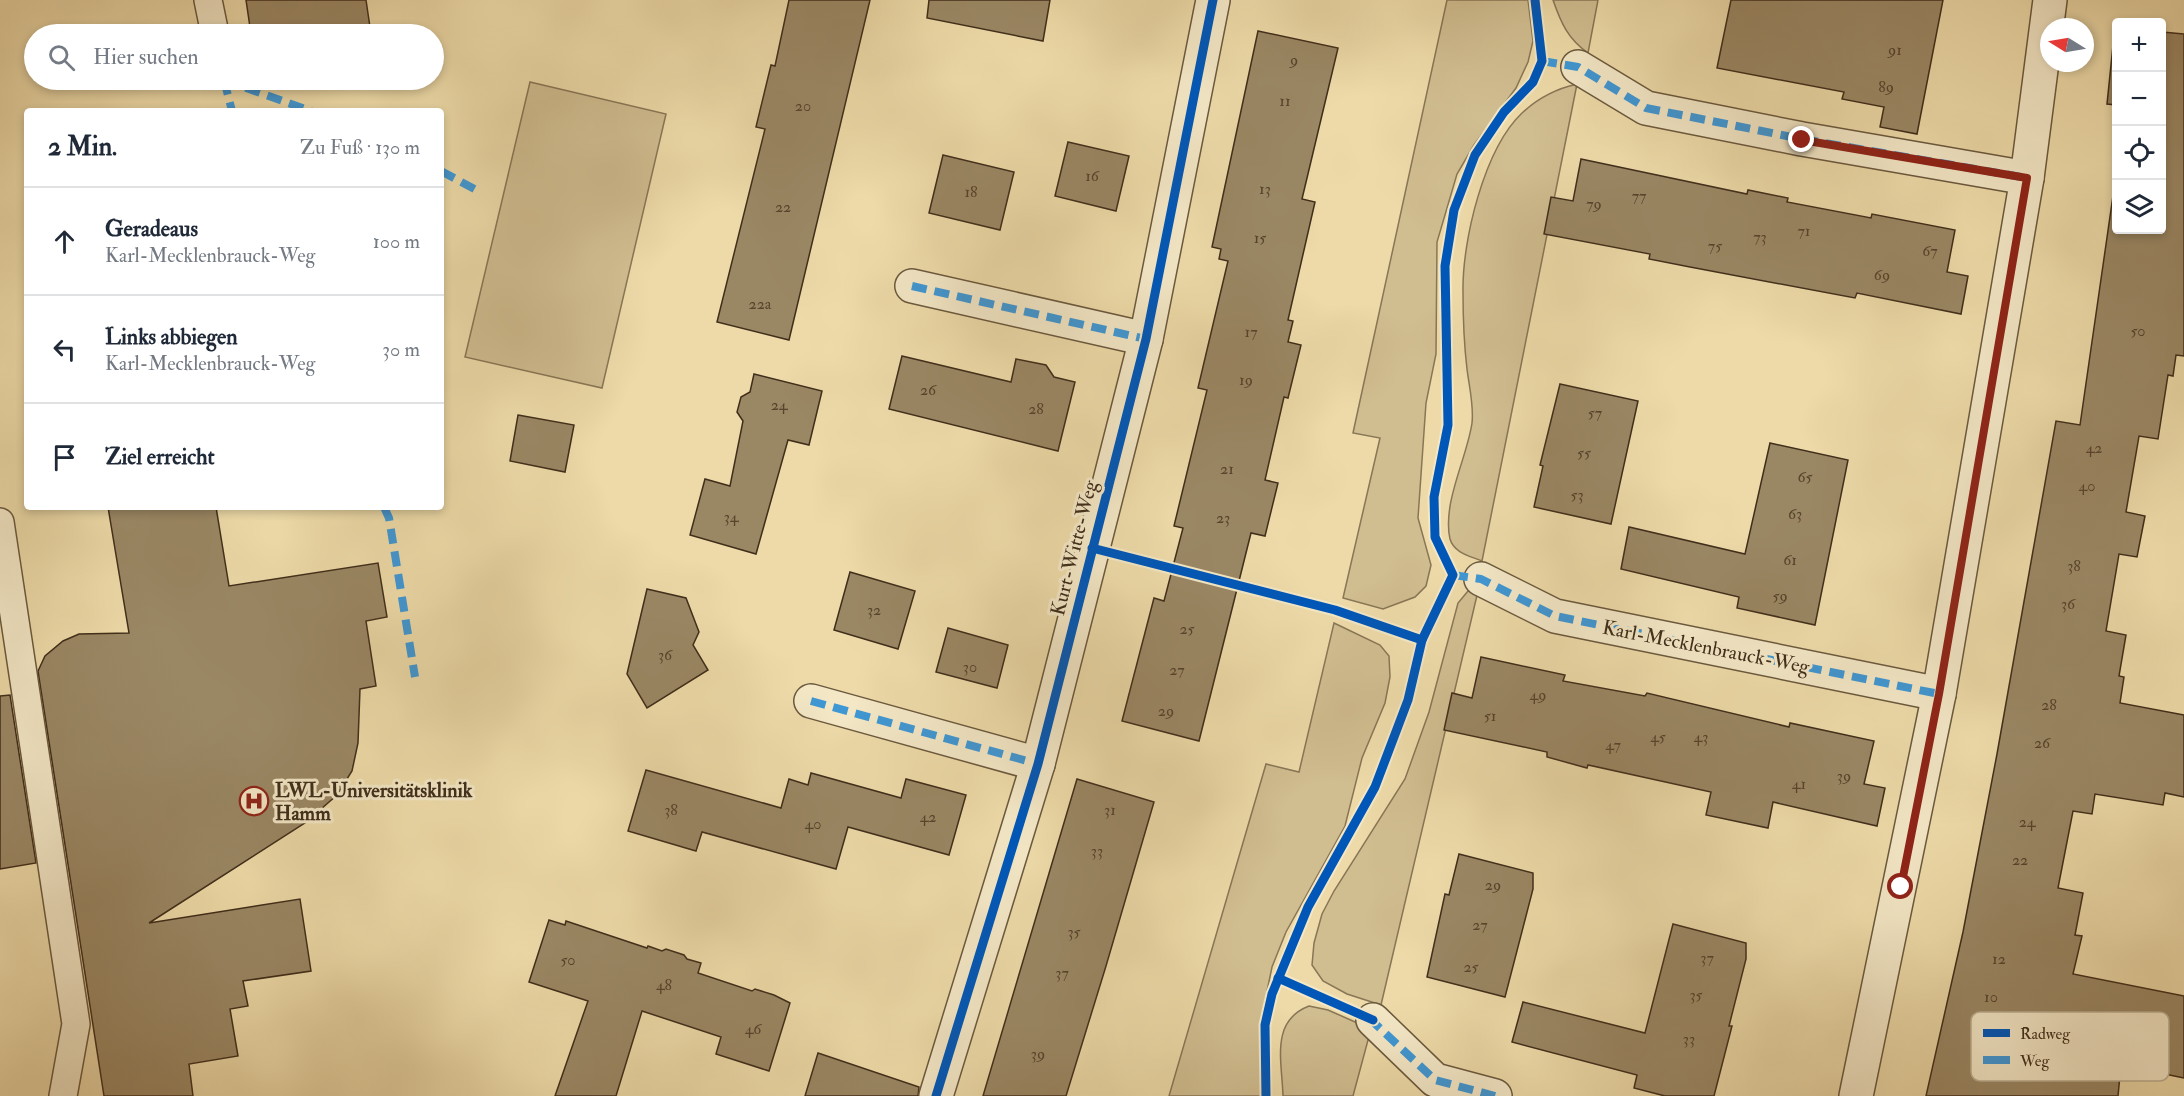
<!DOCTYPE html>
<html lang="de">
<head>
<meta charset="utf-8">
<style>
	body { margin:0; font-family:"IM FELL Double Pica",serif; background:#f6f6f7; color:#1f2937 }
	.controls { position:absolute; right:18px; top:18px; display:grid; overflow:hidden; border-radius:6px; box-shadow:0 3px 9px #0003 }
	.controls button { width:54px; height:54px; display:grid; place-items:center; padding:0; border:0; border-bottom:2px solid #e0e1e3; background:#fff; color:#1f2937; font:30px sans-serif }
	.compass { position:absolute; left:2040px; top:18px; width:54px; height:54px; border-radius:50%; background:#fff; box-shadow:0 3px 9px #0003; rotate:281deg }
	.stop { position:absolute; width:18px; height:18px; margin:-14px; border:4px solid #8f2418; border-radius:50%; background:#fff }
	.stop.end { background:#8f2418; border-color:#fff; box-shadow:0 2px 6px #0008 }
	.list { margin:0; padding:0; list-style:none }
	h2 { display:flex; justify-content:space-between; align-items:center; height:78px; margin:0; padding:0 24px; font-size:26px }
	h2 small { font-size:20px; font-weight:400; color:#747a83 }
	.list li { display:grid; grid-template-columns:39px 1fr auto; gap:18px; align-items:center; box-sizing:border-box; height:108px; padding:0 24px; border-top:2px solid #e0e1e3 }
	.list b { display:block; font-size:22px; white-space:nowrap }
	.list p { margin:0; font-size:20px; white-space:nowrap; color:#747a83 }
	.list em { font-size:20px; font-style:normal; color:#747a83 }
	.icon { flex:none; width:33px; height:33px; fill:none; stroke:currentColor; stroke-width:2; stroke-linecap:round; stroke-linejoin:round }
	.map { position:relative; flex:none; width:2184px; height:1096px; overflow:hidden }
	.search { position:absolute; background:#fff; box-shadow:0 3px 9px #0003; left:24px; top:24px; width:420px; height:66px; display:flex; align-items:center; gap:15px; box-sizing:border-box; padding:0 21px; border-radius:33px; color:#747a83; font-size:22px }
	.panel { position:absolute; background:#fff; box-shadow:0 3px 9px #0003; left:24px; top:108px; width:420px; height:402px; border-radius:6px }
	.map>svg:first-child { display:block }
</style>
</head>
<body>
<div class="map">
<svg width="2184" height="1096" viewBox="0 0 2184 1096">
	<rect width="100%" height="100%" fill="#eddaa8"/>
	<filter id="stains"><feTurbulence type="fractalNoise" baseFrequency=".00333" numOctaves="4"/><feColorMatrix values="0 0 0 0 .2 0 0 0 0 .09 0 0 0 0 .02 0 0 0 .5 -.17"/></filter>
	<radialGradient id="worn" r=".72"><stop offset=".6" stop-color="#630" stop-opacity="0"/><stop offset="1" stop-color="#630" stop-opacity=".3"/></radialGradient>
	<g fill="#d0bd90" stroke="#887656" stroke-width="1.5">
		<path d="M1447 0H1528L1533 41 1528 62 1516 88 1474 145 1457 174 1437 242 1436 354 1426 403 1418 518 1431 565 1426 586 1415 597 1383 609 1343 598 1380 438 1353 433Z"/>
		<path d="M1553 0H1598L1588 53C1568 39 1561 23 1553 0Z"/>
		<path d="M530 82 666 114 602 388 465 357Z"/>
		<path d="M1577 84 1482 561C1470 556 1454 553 1450 539 1442 503 1467 458 1472 423 1474 405 1469 386 1467 369 1464 344 1463 317 1463 292 1462 241 1484 149 1522 113 1538 98 1555 89 1577 84Z"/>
		<path d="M1468 591H1478L1381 1005 1347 994 1323 981 1312 965 1314 943 1322 914 1334 891 1405 779 1429 712 1458 603Z"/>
		<path d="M1334 623 1380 645 1389 656 1390 677 1385 703 1362 758 1345 826 1286 932 1272 967 1260 1025 1262 1096H1169L1266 764 1299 772Z"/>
		<path d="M1309 1006 1328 1010 1371 1029 1353 1096H1283C1282 1061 1270 1021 1309 1006Z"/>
	</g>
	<g fill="#9a8764" stroke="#402e1b" stroke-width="1.5">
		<path d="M246 0H366L371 34H251Z"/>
		<path d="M789 0H870L789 340 717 322 765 129 756 127 771 65 775 66Z"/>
		<path d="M929 0H1050L1043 41 927 18Z"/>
		<path d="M1731 0H1943L1917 134 1880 127 1884 107 1842 99 1844 92 1717 68Z"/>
		<path d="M2115 26 2116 27V105L2107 104Z"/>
		<path d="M1258 31 1338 48 1302 199 1315 202 1288 320 1293 321 1288 342 1301 345 1288 398 1284 397 1265 480 1278 483 1265 536 1251 533 1199 741 1122 721 1154 598 1164 601 1183 528 1174 526 1207 390 1198 388 1228 261 1219 259 1221 249 1212 247Z"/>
		<path d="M2162 32 2184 34V356L2176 355 2173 376 2168 375 2158 439 2139 436 2126 512 2145 516 2137 557 2119 554 2106 631 2126 635 2119 676 2124 677 2120 703 2184 715V797L2165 793 2163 805 2095 794 2092 814 2073 811 2058 888 2083 893 2075 935 2082 936 2073 974 2184 996V1078L2121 1065 2118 1096H1926L1963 932 1997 754 2056 421 2080 425 2116 175V230H2162Z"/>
		<path d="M1068 142 1129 156 1116 211 1055 196Z"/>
		<path d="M943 155 1014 172 1000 230 929 213Z"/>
		<path d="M1581 159 1747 194 1748 190 1788 198 1787 202 1871 218 1872 214 1955 230 1947 272 1968 276 1961 314 1857 293 1855 298 1690 267 1649 259 1650 254 1544 234 1551 197 1573 201Z"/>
		<path d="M902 356 1011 382 1016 359 1046 365 1054 377 1075 382 1058 451 889 409Z"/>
		<path d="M754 374 822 391 809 445 788 440 756 554 690 535 705 479 730 486 743 421 737 412 741 397 750 392Z"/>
		<path d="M1560 384 1638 401 1611 524 1534 507 1543 466 1540 465Z"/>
		<path d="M518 415 574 425 565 472 510 461Z"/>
		<path d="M1770 443 1848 460 1815 625 1737 608 1739 597 1621 569 1629 527 1745 554Z"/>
		<path d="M108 507H216L229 586 378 563 387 617 366 621 376 686 360 689 358 743 352 771 337 795 305 823 149 923 300 899 311 971 243 981 248 1006 230 1009 238 1056 189 1064 193 1096H104L38 671 45 656 63 641 79 634 129 633Z"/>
		<path d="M850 572 915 591 898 649 834 630Z"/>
		<path d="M647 589 686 598 699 632 693 645 708 670 647 708 627 674Z"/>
		<path d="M948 628 1008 645 997 688 936 672Z"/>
		<path d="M1481 657 1565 675 1563 681 1645 696 1647 693 1789 727 1790 723 1874 741 1864 784 1885 788 1877 826 1773 802 1768 828 1706 815 1711 792 1588 765 1587 768 1547 757V752L1444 730 1452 693 1472 698Z"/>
		<path d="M10 695 36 863 0 869V696Z"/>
		<path d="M646 770 781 808 789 779 808 785 811 773 901 798 906 779 966 795 949 855 848 827 836 869 702 832 696 851 628 831Z"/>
		<path d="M1077 779 1154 802 1106 966 1066 1096H983Z"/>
		<path d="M1459 854 1533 873V889L1505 997 1427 977 1445 894 1449 895Z"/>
		<path d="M549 920 565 925 566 921 647 948 648 946 662 951 666 949 684 955 687 959 701 963 698 973 752 991 755 989 774 995 790 1003 769 1071 716 1054 721 1037 642 1011 616 1096H555L588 1001 529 982Z"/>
		<path d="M1673 924 1746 943V959L1729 1026H1732L1714 1096H1665L1634 1088 1637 1075 1512 1042 1523 1002 1645 1033Z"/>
		<path d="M818 1053 919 1087 918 1096H805Z"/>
	</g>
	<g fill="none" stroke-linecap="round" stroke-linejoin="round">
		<g stroke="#6b593e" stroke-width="30">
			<g id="service">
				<path d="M208 0 215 34"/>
				<path d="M0 522 76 1024 63 1096"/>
			</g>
		</g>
		<g stroke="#6b593e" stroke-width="36">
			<g id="minor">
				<path d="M1578 67 1646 108 1802 139 2027 178"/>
				<path d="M912 286 1146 339"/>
				<path d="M1481 579 1555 616 1939 694"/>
				<path d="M811 701 1038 764"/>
				<path d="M1373 1020 1435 1080 1495 1096"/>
				<path d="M936 1096 1038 764 1146 339 1213 0"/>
				<path d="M1856 1096 1939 694 2027 178 2050 0"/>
			</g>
		</g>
		<use href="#service" stroke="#f3e7c6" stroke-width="27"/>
		<use href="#minor" stroke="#f3e7c6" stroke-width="33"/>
		<g stroke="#3f97d4" stroke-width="8" stroke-dasharray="15 8" stroke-linecap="butt">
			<path d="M1542 61 1578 67 1646 108 1802 139 2027 178"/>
			<path d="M224 80 311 111"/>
			<path d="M224 80 232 111"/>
			<path d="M441 171 480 192"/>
			<path d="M912 286 1146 339"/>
			<path d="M384 507 389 518 415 677"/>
			<path d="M1453 575 1481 579 1555 616 1939 694"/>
			<path d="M811 701 1038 764"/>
			<path d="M1369 1018 1435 1080 1495 1096"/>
		</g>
		<g stroke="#f3e7c6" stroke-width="13">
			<g id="cycleway">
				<path d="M1092 548 1335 610 1422 640"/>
				<path d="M1278 978 1373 1020"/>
				<path d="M936 1096 1038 764 1146 339 1213 0"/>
				<path d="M1266 1096 1265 1025 1272 994 1308 907 1375 787 1408 700 1422 640 1453 575 1435 537 1434 497 1448 425 1445 266 1454 210 1475 155 1504 112 1533 82 1542 61 1535 0"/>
			</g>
		</g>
		<use href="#cycleway" stroke="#0057b8" stroke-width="9"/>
	</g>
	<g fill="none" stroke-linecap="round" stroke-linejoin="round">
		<path stroke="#8f2418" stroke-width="8" d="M1802 140 2027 178 1939 694 1901 887"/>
	</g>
	<defs>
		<g id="hospital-ring" transform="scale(1.5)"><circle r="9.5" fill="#f3e7c6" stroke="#8f2418" stroke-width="1.5"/><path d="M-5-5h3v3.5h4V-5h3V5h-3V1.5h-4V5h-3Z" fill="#8f2418"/></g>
	</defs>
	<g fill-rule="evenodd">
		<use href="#hospital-ring" x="254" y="801"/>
	</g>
	<g text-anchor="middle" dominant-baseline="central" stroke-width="6" stroke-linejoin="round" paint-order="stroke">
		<g font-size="16" fill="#56442d">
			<text x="1895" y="50">91</text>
			<text x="1294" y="60">9</text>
			<text x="1886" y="87">89</text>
			<text x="1285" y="101">11</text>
			<text x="803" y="106">20</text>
			<text x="1092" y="176">16</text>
			<text x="1265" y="189">13</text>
			<text x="971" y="192">18</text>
			<text x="1639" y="196">77</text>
			<text x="1594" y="204">79</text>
			<text x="783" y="207">22</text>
			<text x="1804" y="231">71</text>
			<text x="1760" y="237">73</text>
			<text x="1260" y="238">15</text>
			<text x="1715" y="246">75</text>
			<text x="1930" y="251">67</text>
			<text x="1882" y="275">69</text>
			<text x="760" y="304">22a</text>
			<text x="2138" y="331">50</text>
			<text x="1251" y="332">17</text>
			<text x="1246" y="380">19</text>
			<text x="928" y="390">26</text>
			<text x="779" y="405">24</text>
			<text x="1036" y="409">28</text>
			<text x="1595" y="413">57</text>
			<text x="2094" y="448">42</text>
			<text x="1584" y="453">55</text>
			<text x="1227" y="469">21</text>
			<text x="1805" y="477">65</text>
			<text x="2087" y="486">40</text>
			<text x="1577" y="495">53</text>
			<text x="1795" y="514">63</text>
			<text x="731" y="517">34</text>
			<text x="1223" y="518">23</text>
			<text x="1790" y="560">61</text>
			<text x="2074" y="566">38</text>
			<text x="1780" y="596">59</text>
			<text x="2068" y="604">36</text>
			<text x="874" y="610">32</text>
			<text x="1187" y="629">25</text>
			<text x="665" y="655">36</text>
			<text x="970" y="667">30</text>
			<text x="1177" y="670">27</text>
			<text x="1538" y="695">49</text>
			<text x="2049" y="705">28</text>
			<text x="1166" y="711">29</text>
			<text x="1490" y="716">51</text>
			<text x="1658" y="737">45</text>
			<text x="1701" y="737">43</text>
			<text x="2042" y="743">26</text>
			<text x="1613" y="745">47</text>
			<text x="1844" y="776">39</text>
			<text x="1799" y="784">41</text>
			<text x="671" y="810">38</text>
			<text x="1110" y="810">31</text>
			<text x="928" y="817">42</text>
			<text x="2027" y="822">24</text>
			<text x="813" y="824">40</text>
			<text x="1097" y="851">33</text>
			<text x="2020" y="860">22</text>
			<text x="1493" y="885">29</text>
			<text x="1480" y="925">27</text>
			<text x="1074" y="932">35</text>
			<text x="1707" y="958">37</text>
			<text x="1999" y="959">12</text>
			<text x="568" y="960">50</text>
			<text x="1471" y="967">25</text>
			<text x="1062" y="973">37</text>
			<text x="664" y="985">48</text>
			<text x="1696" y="995">35</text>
			<text x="1991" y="997">10</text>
			<text x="753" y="1029">46</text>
			<text x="1689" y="1039">33</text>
			<text x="1038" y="1054">39</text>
		</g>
		<g font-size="20" fill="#402e1b" stroke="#f3e7c6">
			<text transform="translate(1074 548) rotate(-76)">Kurt-Witte-Weg</text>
			<text transform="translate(1706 647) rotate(11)">Karl-Mecklenbrauck-Weg</text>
		</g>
		<g font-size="20" font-weight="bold" fill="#402e1b" stroke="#f3e7c6" text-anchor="start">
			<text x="275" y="790">LWL-Universitätsklinik<tspan x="275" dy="23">Hamm</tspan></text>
		</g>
	</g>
	<rect x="1971" y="1012" width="198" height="69" rx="9" fill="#f3e7c6" stroke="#bdb093" stroke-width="1.5"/>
	<rect x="1983" y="1029" width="27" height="8" fill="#0057b8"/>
	<rect x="1983" y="1056" width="27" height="8" fill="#3f97d4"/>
	<g font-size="16" fill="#402e1b">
		<text x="2020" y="1039">Radweg</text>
		<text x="2020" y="1066">Weg</text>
	</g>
	<rect width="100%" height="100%" filter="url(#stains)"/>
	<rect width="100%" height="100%" fill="url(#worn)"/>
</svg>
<div class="controls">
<button>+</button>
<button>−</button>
<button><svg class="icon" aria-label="locate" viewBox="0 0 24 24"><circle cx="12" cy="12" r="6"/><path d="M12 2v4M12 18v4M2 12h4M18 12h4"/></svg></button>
<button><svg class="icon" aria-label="layers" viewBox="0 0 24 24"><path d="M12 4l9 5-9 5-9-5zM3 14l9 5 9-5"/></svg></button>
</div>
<svg class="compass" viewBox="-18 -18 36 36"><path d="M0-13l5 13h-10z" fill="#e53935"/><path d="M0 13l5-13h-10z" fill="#747a83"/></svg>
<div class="stop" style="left:1901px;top:887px"></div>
<div class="stop end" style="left:1802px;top:140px"></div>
<div class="search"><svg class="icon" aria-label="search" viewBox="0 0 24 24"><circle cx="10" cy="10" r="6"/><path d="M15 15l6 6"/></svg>Hier suchen</div>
<section class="panel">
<h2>2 Min.<small>Zu Fuß · 130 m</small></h2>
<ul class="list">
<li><svg class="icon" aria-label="ahead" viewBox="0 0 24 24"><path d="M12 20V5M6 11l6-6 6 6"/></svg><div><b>Geradeaus</b><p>Karl-Mecklenbrauck-Weg</p></div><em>100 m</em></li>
<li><svg class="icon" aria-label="left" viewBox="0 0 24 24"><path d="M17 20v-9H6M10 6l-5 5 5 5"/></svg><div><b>Links abbiegen</b><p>Karl-Mecklenbrauck-Weg</p></div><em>30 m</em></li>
<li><svg class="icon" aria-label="arrive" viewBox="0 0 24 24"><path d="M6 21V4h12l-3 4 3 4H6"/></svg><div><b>Ziel erreicht</b></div></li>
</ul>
</section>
</div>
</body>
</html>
